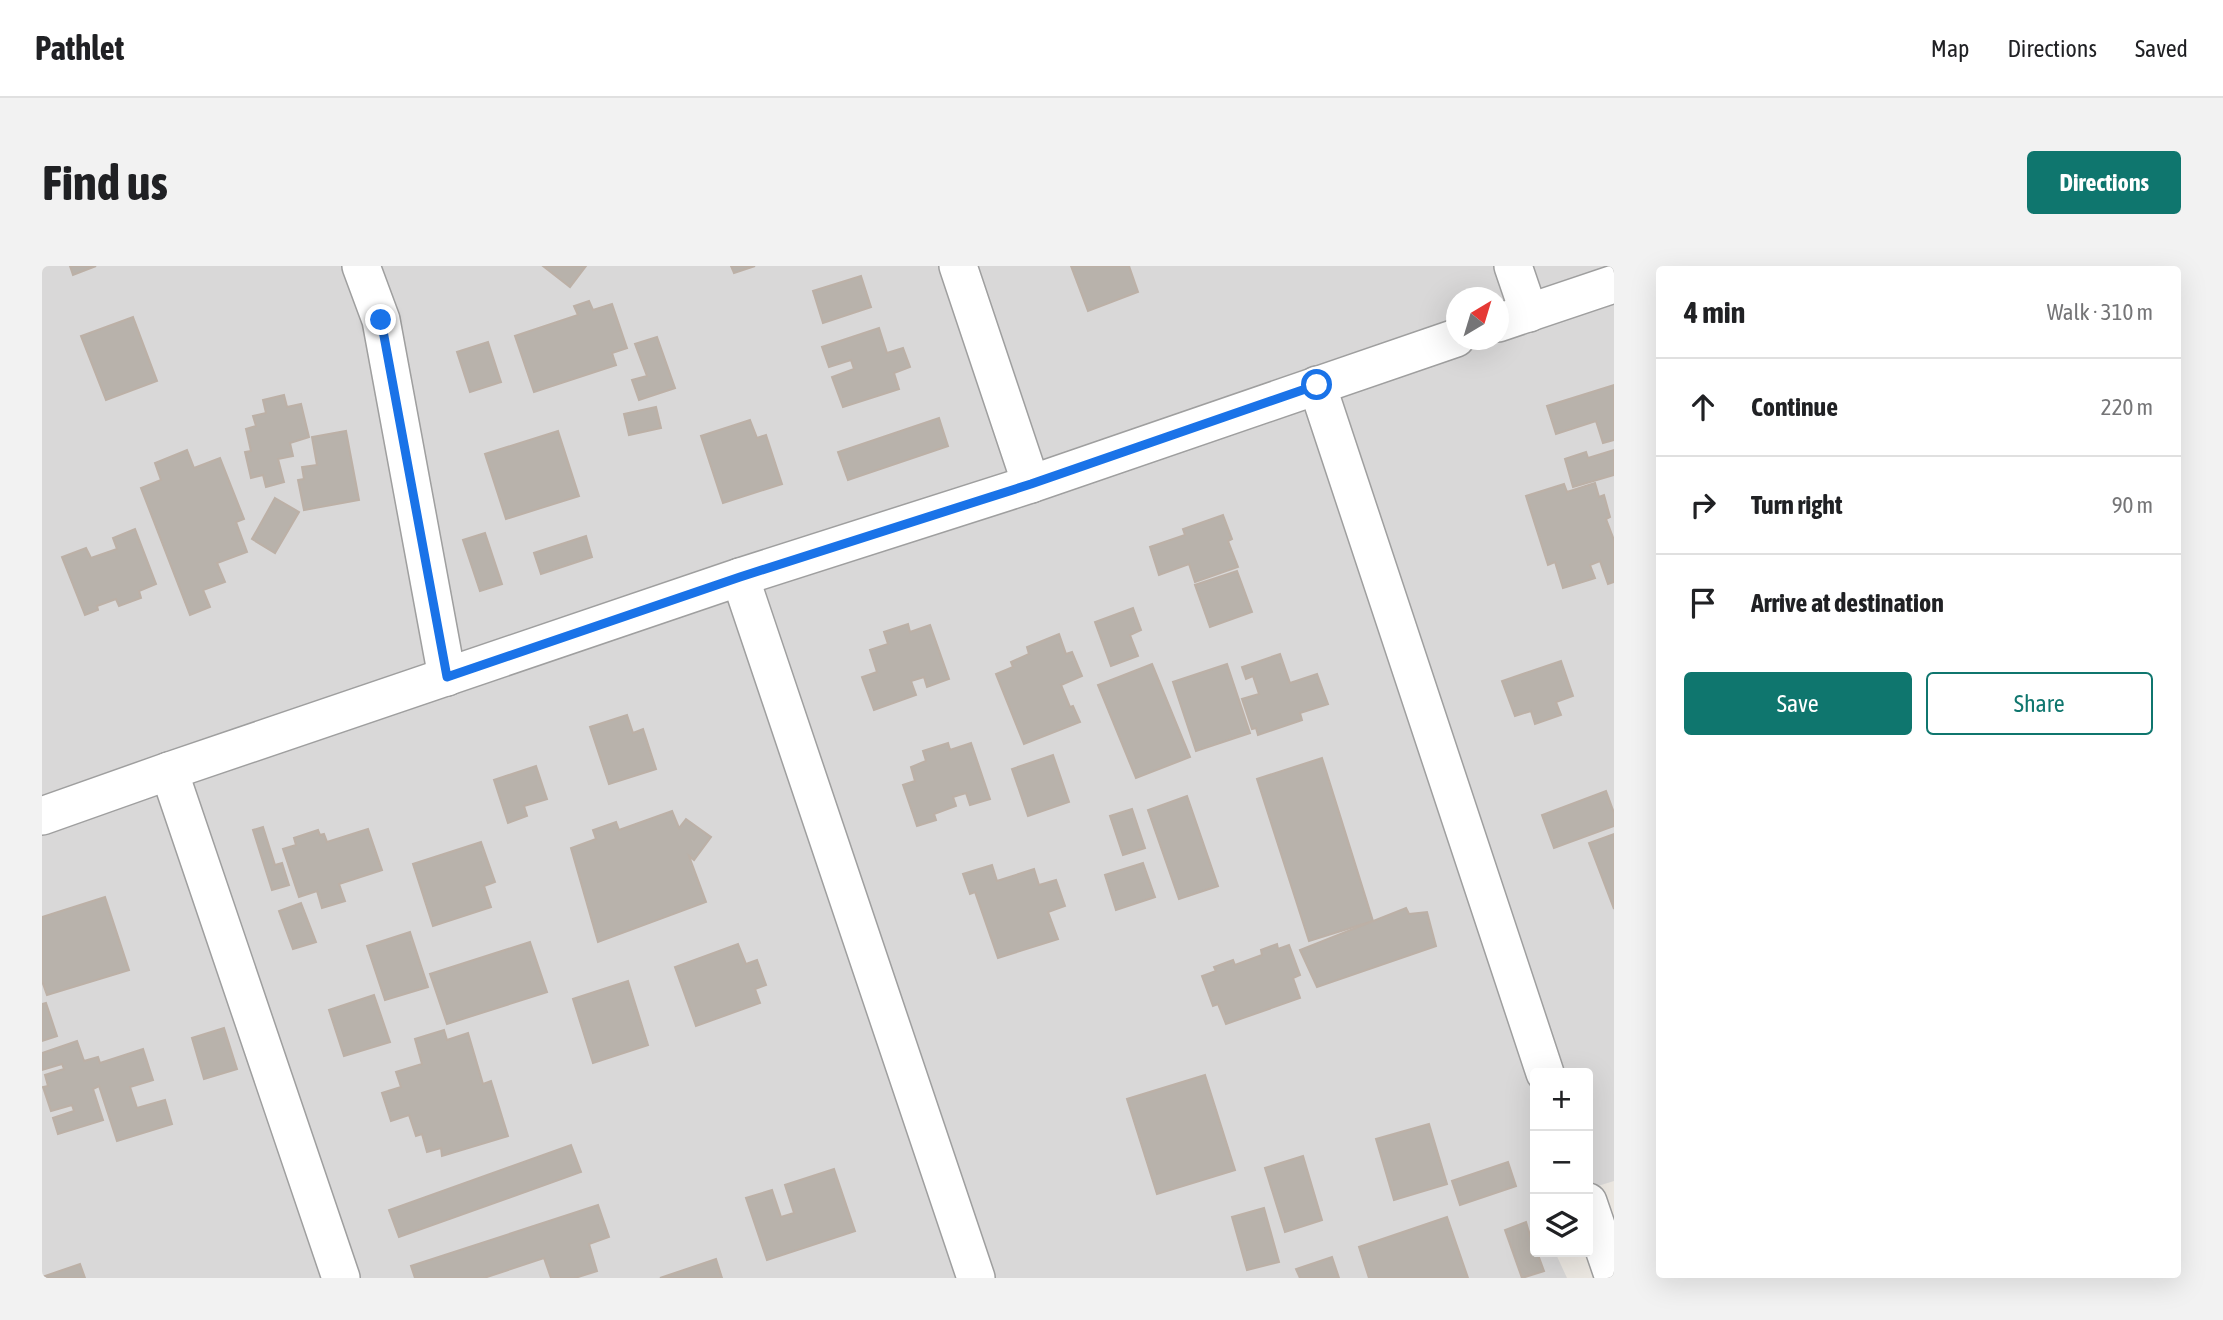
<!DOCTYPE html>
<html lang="en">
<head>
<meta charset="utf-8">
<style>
	body { margin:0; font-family:"Asap Condensed",sans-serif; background:#f2f2f2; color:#202124 }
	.controls { position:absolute; right:21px; bottom:21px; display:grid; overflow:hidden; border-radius:7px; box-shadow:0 7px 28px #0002 }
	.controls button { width:63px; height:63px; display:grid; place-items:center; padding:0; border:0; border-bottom:2px solid #e0e0e0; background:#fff; color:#202124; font:35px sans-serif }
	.compass { position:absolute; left:1404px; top:21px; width:63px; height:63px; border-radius:50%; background:#fff; box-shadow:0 7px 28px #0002; rotate:38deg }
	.stop { position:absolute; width:21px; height:21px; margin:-16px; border:5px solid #1a73e8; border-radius:50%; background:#fff }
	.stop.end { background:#1a73e8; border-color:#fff; box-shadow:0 2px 7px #0008 }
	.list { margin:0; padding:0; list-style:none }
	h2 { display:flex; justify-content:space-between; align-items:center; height:91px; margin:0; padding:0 28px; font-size:30px }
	h2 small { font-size:23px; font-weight:400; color:#757577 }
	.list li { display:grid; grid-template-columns:46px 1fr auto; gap:21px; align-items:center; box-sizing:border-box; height:98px; padding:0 28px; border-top:2px solid #e0e0e0 }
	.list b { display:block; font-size:26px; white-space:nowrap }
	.list em { font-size:23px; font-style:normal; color:#757577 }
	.actions { display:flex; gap:14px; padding:21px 28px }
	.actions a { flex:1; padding:16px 0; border:2px solid #0f766e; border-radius:7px; text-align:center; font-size:24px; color:#0f766e }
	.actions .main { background:#0f766e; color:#fff }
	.icon { flex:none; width:38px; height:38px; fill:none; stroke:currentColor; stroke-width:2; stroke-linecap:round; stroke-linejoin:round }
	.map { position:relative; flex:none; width:1572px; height:1012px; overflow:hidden; border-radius:7px }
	header { display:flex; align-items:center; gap:42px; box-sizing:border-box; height:98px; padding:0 35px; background:#fff; border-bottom:2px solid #e0e0e0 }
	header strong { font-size:33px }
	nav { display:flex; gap:38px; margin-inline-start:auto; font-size:24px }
	.intro { display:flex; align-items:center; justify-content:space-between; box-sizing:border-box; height:168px; padding:0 42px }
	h1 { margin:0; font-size:49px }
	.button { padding:18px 32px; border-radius:7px; background:#0f766e; color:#fff; font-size:24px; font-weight:700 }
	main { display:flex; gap:42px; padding:0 42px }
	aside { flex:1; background:#fff; border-radius:7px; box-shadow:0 7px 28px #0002 }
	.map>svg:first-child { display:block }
</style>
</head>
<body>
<header>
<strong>Pathlet</strong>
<nav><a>Map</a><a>Directions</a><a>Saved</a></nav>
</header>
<div class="intro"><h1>Find us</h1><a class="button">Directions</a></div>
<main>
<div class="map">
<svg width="1572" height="1012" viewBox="0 0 1572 1012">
	<rect width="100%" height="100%" fill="#ece8e2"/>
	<path fill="#d9d8d8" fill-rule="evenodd" d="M0 0H1572V915L1546 923V807H1493V986H1513L1525 1012H0ZM1414 32H1456V74H1414Z"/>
	<g fill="#b8b2ab" stroke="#bcb0a6" stroke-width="2">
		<path d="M28 0H54L31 9Z"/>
		<path d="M501 0H544L528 21Z"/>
		<path d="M689 0H713L692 7Z"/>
		<path d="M1029 0H1087L1096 26 1046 45Z"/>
		<path d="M819 10 829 41 781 57 771 25Z"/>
		<path d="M547 35 551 44 570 38 585 82 570 87 574 99 492 126 473 70 536 49 532 40Z"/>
		<path d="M91 51 115 115 64 134 39 70Z"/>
		<path d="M837 62 845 87 861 82 868 101 852 107 857 123 801 141 790 111 812 103 809 94 787 101 780 81Z"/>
		<path d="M615 71 633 122 597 134 590 114 605 110 593 78Z"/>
		<path d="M446 76 459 116 428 126 415 86Z"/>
		<path d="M1572 119V174L1561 177 1554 155 1514 168 1505 140Z"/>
		<path d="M242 129 245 141 259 138 267 171 248 177 251 190 236 193 242 216 224 221 221 209 209 212 203 186 209 185 204 163 214 160 211 150 224 147 221 134Z"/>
		<path d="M614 141 619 162 587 169 582 148Z"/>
		<path d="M897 152 906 180 806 214 796 186Z"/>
		<path d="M708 154 715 172 724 169 740 218 681 237 659 170Z"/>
		<path d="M304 165 317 234 262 244 256 214 262 213 260 201 275 199 270 171Z"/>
		<path d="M516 165 537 230 464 253 443 188Z"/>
		<path d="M145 184 152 202 178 192 202 253 194 256 205 286 175 297 183 316 161 324 168 341 148 349 99 222 119 214 113 197Z"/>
		<path d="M1572 184V209L1531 221 1523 193 1544 186 1546 192Z"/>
		<path d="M1553 217 1557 231 1562 229 1568 251 1564 253 1572 274V316L1566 318 1558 295 1548 299 1553 312 1521 322 1513 296 1506 299 1484 230 1522 218 1525 226Z"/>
		<path d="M233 232 257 246 233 287 210 273Z"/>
		<path d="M1181 249 1190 273 1186 275 1196 301 1153 316 1147 298 1117 309 1108 281 1143 269 1141 263Z"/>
		<path d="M93 263 114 318 97 325 99 332 77 340 74 333 55 340 56 344 43 349 20 291 44 282 49 292 75 283 71 272Z"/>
		<path d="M443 267 460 318 438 325 421 274Z"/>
		<path d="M544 270 550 291 499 308 492 287Z"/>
		<path d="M1195 305 1210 346 1168 361 1153 319Z"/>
		<path d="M1091 342 1099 364 1088 369 1096 390 1069 400 1053 356Z"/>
		<path d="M866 358 868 366 888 359 907 413 885 421 882 411 869 415 874 429 832 444 820 411 835 406 828 384 846 378 842 366Z"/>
		<path d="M1017 368 1024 388 1030 386 1040 410 1019 419 1028 441 1031 440 1038 456 982 478 954 408 971 401 969 396 987 388 985 381Z"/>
		<path d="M1238 388 1248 417 1275 408 1286 438 1258 447 1260 454 1216 469 1214 462 1210 463 1200 433 1217 428 1211 410 1204 413 1200 401Z"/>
		<path d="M1519 395 1531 430 1514 436 1519 449 1493 458 1489 445 1473 450 1460 415Z"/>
		<path d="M1110 398 1148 491 1094 512 1056 419Z"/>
		<path d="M1185 398 1208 467 1154 485 1131 416Z"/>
		<path d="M585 449 591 467 601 463 614 503 567 518 548 461Z"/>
		<path d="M906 477 908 484 929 477 948 533 928 539 924 527 911 531 914 540 892 548 894 554 875 560 861 519 873 515 869 501 884 495 881 485Z"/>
		<path d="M1011 489 1027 536 986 550 970 503Z"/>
		<path d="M1280 492 1331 655 1267 675 1215 513Z"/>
		<path d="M494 500 505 533 482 540 485 550 466 557 452 514Z"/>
		<path d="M1564 525 1572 547V560L1512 582 1500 549Z"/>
		<path d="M1145 530 1176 620 1137 633 1106 544Z"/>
		<path d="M1090 543 1103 582 1081 589 1068 550Z"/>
		<path d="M630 545 637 562 644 553 669 571 652 594 647 590 664 636 556 676 529 582 554 573 551 564 574 556 577 564Z"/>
		<path d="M221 561 233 599 240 597 247 619 230 624 211 564Z"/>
		<path d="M326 563 340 604 297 618 303 635 280 642 275 625 257 631 241 583 254 579 252 572 276 564 278 569 282 568 285 576Z"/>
		<path d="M1572 568V643L1547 577Z"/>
		<path d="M439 576 453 616 442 620 449 641 391 660 371 598Z"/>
		<path d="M1101 597 1113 631 1074 644 1063 609Z"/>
		<path d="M950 599 955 615 992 603 997 619 1014 614 1023 640 1006 646 1016 673 956 692 933 626 928 628 921 608Z"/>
		<path d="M63 631 87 704 5 729 0 715V651Z"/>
		<path d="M259 637 274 676 251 683 237 645Z"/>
		<path d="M1364 642 1367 648 1385 646 1394 680 1275 721 1258 684Z"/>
		<path d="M368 666 386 721 343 734 325 680Z"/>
		<path d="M488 676 505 726 405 758 388 708Z"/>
		<path d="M696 678 704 698 715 694 724 719 713 723 718 737 654 760 633 701Z"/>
		<path d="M1235 678 1236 683 1247 679 1258 709 1251 712 1258 732 1184 758 1176 738 1171 740 1160 710 1174 705 1172 701 1191 694 1193 699 1220 689 1219 684Z"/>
		<path d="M586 715 606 779 551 797 531 733Z"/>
		<path d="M332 729 348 776 302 790 287 744Z"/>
		<path d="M4 737 15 770 0 775V738Z"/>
		<path d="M182 762 195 803 162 813 150 772Z"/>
		<path d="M402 764 405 774 426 767 441 818 449 815 466 870 400 890 399 882 385 886 380 868 374 870 367 849 349 855 340 827 359 821 354 806 380 798 373 773Z"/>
		<path d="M35 775 42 795 56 791 58 797 101 783 111 814 88 821 95 842 123 834 130 858 75 875 57 820 51 823 61 854 16 868 11 852 32 845 30 839 9 845 1 821 6 820 3 809 22 803 20 798 0 804V787Z"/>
		<path d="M1163 809 1193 904 1115 928 1085 833Z"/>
		<path d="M1387 858 1405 918 1352 934 1334 873Z"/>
		<path d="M529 879 539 906 357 971 347 944Z"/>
		<path d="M1261 890 1280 954 1243 966 1223 902Z"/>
		<path d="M1466 896 1474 920 1418 939 1410 915Z"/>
		<path d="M792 903 813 965 725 994 704 932 730 924 739 951 752 947 743 919Z"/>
		<path d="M556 939 567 971 547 978 555 1005 533 1012H509L502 992 442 1012H373L369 1000Z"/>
		<path d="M1222 942 1237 996 1205 1004 1190 951Z"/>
		<path d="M1405 951 1426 1012H1327L1317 981Z"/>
		<path d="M1484 956 1493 986H1495L1502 1005 1480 1012 1463 964Z"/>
		<path d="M1290 991 1297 1012H1258L1254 1003Z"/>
		<path d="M674 993 680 1012H618Z"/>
		<path d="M38 998 43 1012H0V1011Z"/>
	</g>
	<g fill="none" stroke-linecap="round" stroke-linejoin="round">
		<g stroke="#9f9f9f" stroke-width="40">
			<g id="minor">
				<path d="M319 0 339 54 405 411"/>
				<path d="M916 0 989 218"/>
				<path d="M1471 0 1487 47"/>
				<path d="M1456 57 1572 18"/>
				<path d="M1275 119 1503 807"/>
				<path d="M698 311 934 1012"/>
				<path d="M127 505 299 1012"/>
				<path d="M0 550 127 505 698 311 989 218 1414 72"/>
				<path d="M1546 936 1572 1012"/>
			</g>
		</g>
		<use href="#minor" stroke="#fff" stroke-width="37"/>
	</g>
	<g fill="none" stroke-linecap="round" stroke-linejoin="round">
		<path stroke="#1a73e8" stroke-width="9" d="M339 54 405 411 698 311 989 218 1275 119"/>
	</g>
</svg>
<div class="controls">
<button>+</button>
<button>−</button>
<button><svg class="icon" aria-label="layers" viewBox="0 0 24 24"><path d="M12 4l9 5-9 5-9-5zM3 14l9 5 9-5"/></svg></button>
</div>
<svg class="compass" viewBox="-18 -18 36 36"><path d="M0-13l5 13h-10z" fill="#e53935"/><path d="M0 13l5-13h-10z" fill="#757577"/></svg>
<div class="stop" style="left:1275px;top:119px"></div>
<div class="stop end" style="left:339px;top:54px"></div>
</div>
<aside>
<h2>4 min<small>Walk · 310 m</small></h2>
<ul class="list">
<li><svg class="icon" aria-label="ahead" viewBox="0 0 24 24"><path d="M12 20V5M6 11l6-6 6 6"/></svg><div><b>Continue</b></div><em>220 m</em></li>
<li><svg class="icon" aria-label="right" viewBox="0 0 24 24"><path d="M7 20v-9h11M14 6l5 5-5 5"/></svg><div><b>Turn right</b></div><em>90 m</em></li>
<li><svg class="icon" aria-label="arrive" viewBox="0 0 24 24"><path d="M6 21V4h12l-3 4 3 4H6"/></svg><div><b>Arrive at destination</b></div></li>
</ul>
<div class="actions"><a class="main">Save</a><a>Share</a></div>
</aside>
</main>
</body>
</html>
